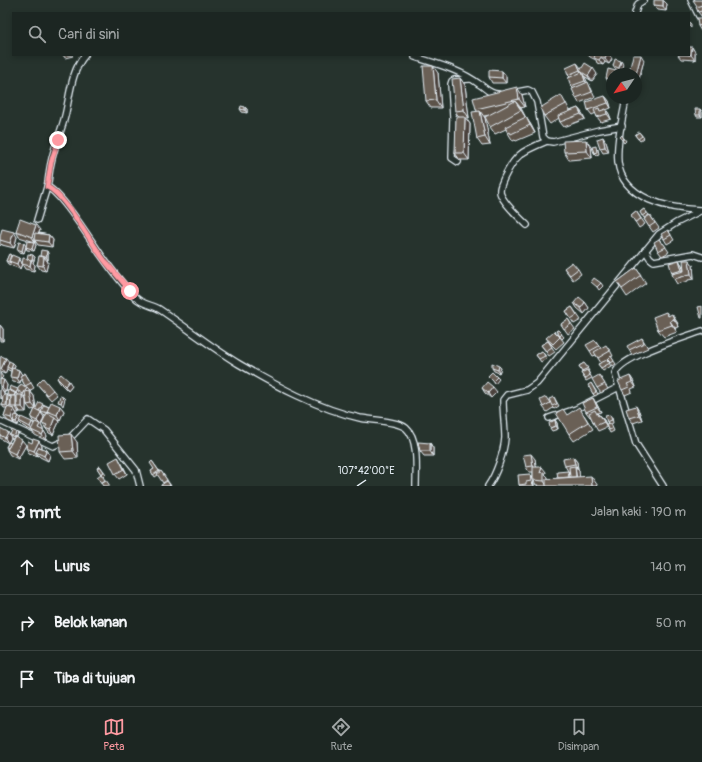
<!DOCTYPE html>
<html lang="id">
<head>
<meta charset="utf-8">
<style>
	body { margin:0; font-family:Pangolin,sans-serif; background:#252e2a; color:#f1f3f6 }
	.compass { position:absolute; left:606px; top:68px; width:36px; height:36px; border-radius:50%; background:#1c2622; box-shadow:0 2px 6px #0003; rotate:235deg }
	.stop { position:absolute; width:12px; height:12px; margin:-9px; border:3px solid #ff9aa2; border-radius:50%; background:#fff }
	.stop.end { background:#ff9aa2; border-color:#fff; box-shadow:0 1px 4px #0008 }
	.list { margin:0; padding:0; list-style:none }
	h2 { display:flex; justify-content:space-between; align-items:center; height:52px; margin:0; padding:0 16px; font-size:17px }
	h2 small { font-size:13px; font-weight:400; color:#a0a5a5 }
	.list li { display:grid; grid-template-columns:26px 1fr auto; gap:12px; align-items:center; box-sizing:border-box; height:56px; padding:0 16px; border-top:1px solid #3a4340 }
	.list b { display:block; font-size:15px; white-space:nowrap }
	.list em { font-size:13px; font-style:normal; color:#a0a5a5 }
	.icon { flex:none; width:22px; height:22px; fill:none; stroke:currentColor; stroke-width:2; stroke-linecap:round; stroke-linejoin:round }
	.map { position:relative; flex:none; width:702px; height:486px; overflow:hidden }
	.search { position:absolute; background:#1c2622; box-shadow:0 2px 6px #0003; left:12px; right:12px; top:12px; height:44px; display:flex; align-items:center; gap:10px; box-sizing:border-box; padding:0 14px; border-radius:0px; color:#a0a5a5; font-size:15px }
	.sheet { height:220px; background:#1c2622 }
	nav { display:flex; justify-content:space-around; align-items:center; box-sizing:border-box; height:56px; border-top:1px solid #3a4340; background:#1c2622; font-size:11px; color:#a0a5a5 }
	nav a { display:grid; justify-items:center; gap:2px }
	nav .on { color:#ff9aa2 }
	.map>svg:first-child { display:block }
</style>
</head>
<body>
<div class="map">
<svg width="702" height="486" viewBox="0 0 702 486">
	<rect width="100%" height="100%" fill="#26332d"/>
	<filter id="ink" filterUnits="userSpaceOnUse"><feTurbulence type="fractalNoise" baseFrequency=".025" numOctaves="2"/><feDisplacementMap in="SourceGraphic" scale="8" xChannelSelector="R" yChannelSelector="G"/><feConvolveMatrix kernelMatrix="1 2 1 2 8 2 1 2 1" color-interpolation-filters="sRGB"/></filter>
	<g filter="url(#ink)">
		<g fill="none" stroke-linecap="round" stroke-linejoin="round">
			<g stroke="#e8f1f8" stroke-width="8">
				<g id="street">
					<path d="M691 0 699 16 702 18"/>
					<path d="M635 13 638 4 644 0"/>
					<path d="M415 57C437 64 461 70 479 84 486 88 489 94 498 94"/>
					<path d="M512 93 528 90 532 92 537 102 543 137 547 141 553 142 599 130 622 126"/>
					<path d="M626 98C623 118 616 141 618 162 622 199 669 209 700 210"/>
					<path d="M458 162 452 158 453 117 451 84 452 81 454 80 470 79"/>
					<path d="M47 187C49 179 49 171 51 163 54 147 61 132 65 116 70 96 71 71 85 55"/>
					<path d="M37 220 47 187C61 192 91 241 101 255 111 269 123 285 135 297 141 304 152 305 159 309 186 327 211 347 239 364 275 385 318 409 360 418 371 420 398 421 406 428 419 439 416 470 416 486"/>
					<path d="M527 225C519 217 505 205 501 195 498 189 502 183 504 178 516 153 523 151 547 141"/>
					<path d="M645 250 650 258 654 261 693 254 702 257"/>
					<path d="M549 418 576 409 619 387"/>
					<path d="M0 421 53 446 69 439 88 419 104 430 136 470 140 486"/>
					<path d="M488 486C496 475 504 452 505 438 505 426 503 413 503 400L507 395 527 390 537 383 659 234 676 223 702 210"/>
					<path d="M663 486 636 444 615 373C622 356 683 338 702 331"/>
				</g>
			</g>
			<use href="#street" stroke="#26332d" stroke-width="5.5"/>
		</g>
		<g fill="#5c534a" stroke="#e8f1f8" fill-rule="evenodd">
			<path d="M693 0H702V17L698 12 697 6Z"/>
			<path d="M667 4 666 11 658 10 654 5Z"/>
			<path d="M702 18V31H701L698 26Z"/>
			<path d="M695 52V60L681 59 678 55H689Z"/>
			<path d="M63 55H72L73 56 65 58Z"/>
			<path d="M588 55H609L612 59 609 64 605 62 603 65 597 63 596 60 590 57Z"/>
			<path d="M644 60 639 79 636 78V74H630L629 72Z"/>
			<path d="M577 63 581 70 597 74 592 81 584 76 587 83 591 88 595 97 579 103 576 98 573 88 571 86 570 77 568 75Z"/>
			<path d="M623 64 621 71 615 69 613 66Z"/>
			<path d="M502 71 506 76V83H492L489 77Z"/>
			<path d="M438 73 441 108H431L426 101Z"/>
			<path d="M612 74V84L609 83 606 78Z"/>
			<path d="M460 78 465 85 469 118H466L470 124 469 160H460L455 153 459 117 455 111Z"/>
			<path d="M522 95 525 107 520 108 526 118 531 125 535 133 516 141 515 140 513 141 508 133 506 129 495 134 490 127V115L484 116 485 118 490 145 482 146 477 139V111L476 109Z"/>
			<path d="M605 96 609 101 611 108 606 110 609 114 611 119 601 122 597 117 596 113 592 115 588 110Z"/>
			<path d="M566 103 570 111 578 108 582 113 585 119 564 127 560 122 559 118 550 124 544 116Z"/>
			<path d="M245 107 247 109V113L242 112 240 109Z"/>
			<path d="M700 109 702 112V117H697L696 115Z"/>
			<path d="M639 132 644 138 640 141 635 135Z"/>
			<path d="M620 137 624 138 626 141 624 143Z"/>
			<path d="M606 142 609 152 603 153 600 148Z"/>
			<path d="M591 147 592 158 569 160 564 152Z"/>
			<path d="M598 149 599 154 596 155 594 153Z"/>
			<path d="M644 209 649 215 644 218 640 212Z"/>
			<path d="M636 211 645 224 639 228 631 215Z"/>
			<path d="M650 215 659 228 653 232 644 219Z"/>
			<path d="M40 230 39 233 49 235 53 240 52 247 38 245 36 242H35L19 237 16 231Z"/>
			<path d="M668 230 674 240 667 244 664 239Z"/>
			<path d="M0 236 17 237 14 248 2 245V244L0 246Z"/>
			<path d="M659 239 662 243H663L669 252 662 256 658 251Z"/>
			<path d="M34 242 36 245 34 251 27 250 26 247 24 253 19 252 17 249Z"/>
			<path d="M48 253V260H47L48 262 46 271 41 270 37 265 40 256Z"/>
			<path d="M9 254 22 263 33 255 35 257 33 263 35 265 34 271 25 269 22 264 20 269 8 264 6 261Z"/>
			<path d="M679 260 682 265 684 271 689 260 693 265 694 279 688 280V281L677 284 674 279 672 273Z"/>
			<path d="M564 268 578 269 581 274 573 280Z"/>
			<path d="M636 268 646 283 627 297 617 282Z"/>
			<path d="M585 302 589 308 584 314 577 308 574 303Z"/>
			<path d="M572 307 581 320 574 324 566 311Z"/>
			<path d="M666 312 669 316 677 322 679 327 675 328 677 332 664 337 658 330Z"/>
			<path d="M568 319 575 329 568 334 561 324Z"/>
			<path d="M0 325 3 329V341H0Z"/>
			<path d="M558 330 564 337 562 339 556 331Z"/>
			<path d="M560 337 564 342 556 349 550 343 546 338Z"/>
			<path d="M642 338 648 348 632 355 629 350Z"/>
			<path d="M595 340 601 348 610 350 613 356 611 357 616 364 613 366 608 359 607 360 611 366 603 371 598 364 601 363 596 355 593 356 590 351Z"/>
			<path d="M548 341 555 352 549 356 541 345Z"/>
			<path d="M542 351 547 358 541 362 536 355Z"/>
			<path d="M0 360 13 363 15 365 14 368 19 370 22 375 25 373 34 388 29 391H30L34 396 36 408 43 404 49 407 60 406 64 411 60 420 57 419 59 422 53 435 49 433 42 423 46 415 43 414 42 412 41 413 44 417 41 425 43 429V430L47 436 45 440 35 435 32 431 23 426 19 422 18 425 8 421 4 416 7 408H4L2 405 3 399 0 398V373L3 377 1 379 7 385 6 392 3 391 4 393V395H7L8 396 7 394 11 391 9 389H18L27 388 21 379 20 383 13 382 10 377 11 371 8 370 7 369 5 374 0 372ZM24 398 26 399 27 405 31 410 35 409 31 418 34 423V424L21 418 17 415V414L16 413H19V410L20 412H26V400Z"/>
			<path d="M584 363 589 371H588L592 378 586 381 581 373 583 372 579 366Z"/>
			<path d="M492 368H501L499 373 494 371Z"/>
			<path d="M599 375 608 389 601 393 597 388Z"/>
			<path d="M630 376 634 382 636 387 631 389 632 392 625 395 622 390Z"/>
			<path d="M57 378 72 386 68 391 60 383Z"/>
			<path d="M591 383 598 394 595 396 593 394Z"/>
			<path d="M37 384 53 390 57 395 51 400Z"/>
			<path d="M482 388 497 392 491 398 485 393Z"/>
			<path d="M554 397 559 406 554 409 552 407 553 408 547 412 543 407 550 402Z"/>
			<path d="M596 403 601 412 597 413 604 420 606 425 608 423 607 422 610 415 612 417 613 423 611 424 614 431 610 433 607 427 598 431 595 426 591 417H590L586 412Z"/>
			<path d="M639 411 642 420 633 423 629 418Z"/>
			<path d="M567 415H584L593 429 574 441 569 434Z"/>
			<path d="M555 420 557 423 558 429 552 431 550 428Z"/>
			<path d="M0 428 10 435 16 432 18 434 17 437 26 445 18 459 10 455 7 450V449L6 447 8 443 0 438ZM11 438 13 439 11 443 9 442Z"/>
			<path d="M77 442 78 458 65 459 60 452Z"/>
			<path d="M32 443 42 446V448L47 450 50 455 48 461 40 457 38 455V456L29 453 26 448Z"/>
			<path d="M430 443 433 448V456H424L420 451Z"/>
			<path d="M573 457 577 462 578 469 577 470 579 471V477L546 486H537L538 485H536L534 481V486H520L519 485 530 474 533 478V472H529L526 467 535 459 536 467 546 472 545 474 548 477 547 479 558 478 568 471 565 466Z"/>
			<path d="M152 461 160 472 161 471 171 486H161L164 483 158 475 155 477 151 471 154 469Z"/>
			<path d="M121 462 127 474 119 479 115 474Z"/>
			<path d="M100 466 106 474 103 477 97 468Z"/>
		</g>
		<g fill="#4b433c" stroke="#e8f1f8">
			<path d="M663 0 667 4 666 11 663 6Z"/>
			<path d="M689 22 691 24V28L689 26Z"/>
			<path d="M692 47 695 52V60L691 55Z"/>
			<path d="M606 55H609L612 59 609 64 605 59Z"/>
			<path d="M641 55 644 60 639 79 636 74Z"/>
			<path d="M601 57 605 62 603 65 599 60Z"/>
			<path d="M621 61 623 64 621 71 619 68Z"/>
			<path d="M577 63 581 68 582 72 580 71 585 77 589 86 585 81 583 74 580 70Z"/>
			<path d="M433 66 438 73 441 108 436 100Z"/>
			<path d="M593 68 597 74 592 81 588 76Z"/>
			<path d="M502 71 506 76V83L502 78Z"/>
			<path d="M460 78 465 85 469 118 464 110Z"/>
			<path d="M517 87 522 95 525 107 519 99Z"/>
			<path d="M605 96 609 101 611 108 608 103Z"/>
			<path d="M515 101 521 108 526 118 521 110Z"/>
			<path d="M245 107 247 109V113L245 110Z"/>
			<path d="M578 108 582 113 585 119 581 114Z"/>
			<path d="M606 109 609 114 611 119 607 114Z"/>
			<path d="M700 109 702 112V117L700 115Z"/>
			<path d="M480 111 485 118 490 145 485 137Z"/>
			<path d="M465 117 470 124 469 160 464 153Z"/>
			<path d="M526 117 531 125 535 133 530 125Z"/>
			<path d="M603 137 606 142 609 152 605 147Z"/>
			<path d="M586 140 591 147 592 158 587 151Z"/>
			<path d="M36 225 40 230 36 240H34L36 242H35L32 237Z"/>
			<path d="M14 232 17 237 14 248 10 243Z"/>
			<path d="M49 235 53 240 52 247 48 242Z"/>
			<path d="M34 242 36 245 34 251 32 249Z"/>
			<path d="M24 243 26 246 24 253 22 251Z"/>
			<path d="M47 251 48 253V260L46 257Z"/>
			<path d="M33 255 35 257 33 263 35 265 34 271 30 266Z"/>
			<path d="M44 257 48 262 46 271 43 266Z"/>
			<path d="M19 258 22 263 20 269 17 264Z"/>
			<path d="M679 260 682 265 685 275 682 270Z"/>
			<path d="M689 260 693 265 694 279 691 274Z"/>
			<path d="M601 283 603 286 599 290 597 287Z"/>
			<path d="M585 302 589 308 584 314 581 308Z"/>
			<path d="M672 314 677 322 679 327 674 319Z"/>
			<path d="M670 321 675 328 677 332 672 325Z"/>
			<path d="M0 325 3 329V341L0 337Z"/>
			<path d="M6 358 10 363 7 367V369L5 374 1 369Z"/>
			<path d="M13 363 15 365 13 372 11 369Z"/>
			<path d="M499 366 501 368 499 373 498 370Z"/>
			<path d="M19 370 22 375 20 383 17 378Z"/>
			<path d="M630 376 634 382 636 387 632 382Z"/>
			<path d="M497 377 499 379 495 384 493 381Z"/>
			<path d="M4 380 7 385 6 392 2 387Z"/>
			<path d="M69 381 72 386 68 391 65 386Z"/>
			<path d="M493 387 497 392 491 398 488 393Z"/>
			<path d="M1 388 4 393 3 399 0 395V391Z"/>
			<path d="M27 388 34 396 36 409 32 404 26 399 23 394Z"/>
			<path d="M17 390 19 393 18 395 16 393Z"/>
			<path d="M15 393 17 396V407L19 410V413L16 407 14 397Z"/>
			<path d="M22 395 26 400V412L22 407Z"/>
			<path d="M63 397 65 399 63 406 61 403Z"/>
			<path d="M593 398 596 403 601 412 597 407Z"/>
			<path d="M43 404 45 407 41 411 42 412 41 413 44 417 41 425 43 429 42 433 38 428 40 424 37 421 38 413Z"/>
			<path d="M60 406 64 411 60 420 57 415Z"/>
			<path d="M636 406 639 411 642 420 639 415Z"/>
			<path d="M14 409 17 414 15 422 13 421 14 423 11 418Z"/>
			<path d="M600 415 604 420 607 427 604 422Z"/>
			<path d="M19 416 21 419 18 425 16 422Z"/>
			<path d="M55 417 59 422 53 435 50 430Z"/>
			<path d="M555 420 557 423 558 429 556 426Z"/>
			<path d="M32 422 36 427 33 431 30 427Z"/>
			<path d="M44 431 47 436 45 440 42 435Z"/>
			<path d="M8 432 11 438 8 443 5 438Z"/>
			<path d="M16 432 18 434 15 440 14 437Z"/>
			<path d="M71 434 77 442 78 458 73 451Z"/>
			<path d="M22 440 26 445 18 459 15 454Z"/>
			<path d="M39 441 42 446 39 453 36 452 38 455V456L34 451Z"/>
			<path d="M430 443 433 448V456L430 451Z"/>
			<path d="M47 450 50 455 48 461 44 456Z"/>
			<path d="M531 454 535 459 537 471 533 466Z"/>
			<path d="M118 457 121 462 127 474 124 469Z"/>
			<path d="M573 457 577 462 578 469 575 464Z"/>
			<path d="M575 466 579 471 580 482 577 480Z"/>
			<path d="M542 467 546 472 545 474 548 477 547 486 544 481 540 473Z"/>
			<path d="M568 471 571 476 569 480Z"/>
			<path d="M530 474 533 479V480L534 486 531 481Z"/>
			<path d="M591 476 598 486H592Z"/>
		</g>
		<g fill="#6b6056" stroke="#e8f1f8">
			<path d="M654 0H663V6L654 5Z"/>
			<path d="M702 5V11L698 12 696 7Z"/>
			<path d="M697 18H702V25L698 26Z"/>
			<path d="M689 47H692L691 55H689Z"/>
			<path d="M595 55H607L605 59 601 57 599 60 594 58Z"/>
			<path d="M633 55H641L636 74 629 72Z"/>
			<path d="M615 59 621 61 619 68 613 66Z"/>
			<path d="M577 63 580 70 568 75 566 68Z"/>
			<path d="M585 63 593 68 588 76 580 71Z"/>
			<path d="M423 66H433L436 100 426 101Z"/>
			<path d="M608 69 616 71 615 74H612V80L606 78Z"/>
			<path d="M489 70 502 71V78L489 77Z"/>
			<path d="M582 72 585 81 571 86 568 78Z"/>
			<path d="M460 78 464 110 455 111 452 79Z"/>
			<path d="M588 82 592 92 576 98 572 89Z"/>
			<path d="M517 87 519 99 476 109 473 98Z"/>
			<path d="M561 95 566 104 544 116 540 108Z"/>
			<path d="M605 96 608 103 588 110 586 102Z"/>
			<path d="M515 101 521 110 490 127 485 117Z"/>
			<path d="M241 106 245 107V110L240 109Z"/>
			<path d="M578 108 581 114 560 122 558 116Z"/>
			<path d="M599 108 600 111 606 109 607 114 597 117 594 110Z"/>
			<path d="M695 109H700V115H696Z"/>
			<path d="M480 111 485 137 477 139 472 112Z"/>
			<path d="M456 117H465L464 153H455Z"/>
			<path d="M526 117 530 125 511 134 510 132 508 133 505 127Z"/>
			<path d="M639 132 642 136 638 139 635 135Z"/>
			<path d="M622 135 624 139 622 140 620 137Z"/>
			<path d="M603 137 605 147 600 148 597 139Z"/>
			<path d="M586 140 587 151 564 152 563 141Z"/>
			<path d="M596 146 597 152 594 153 592 147Z"/>
			<path d="M644 209 647 213 642 216 640 212Z"/>
			<path d="M636 211 641 219 635 222 631 215Z"/>
			<path d="M650 215 655 223 649 227 644 219Z"/>
			<path d="M20 219 36 225 32 237 16 231Z"/>
			<path d="M2 229 14 232 10 243 0 240V236Z"/>
			<path d="M668 230 671 235 664 239 661 234Z"/>
			<path d="M35 233 49 235 48 242 34 240Z"/>
			<path d="M659 239 662 244 663 243 666 247 658 251 654 242Z"/>
			<path d="M27 241 34 242 32 249 26 247Z"/>
			<path d="M19 242 24 243 22 251 17 249Z"/>
			<path d="M41 250 47 251 46 257 40 256Z"/>
			<path d="M9 254 11 255 9 261 11 263 6 261Z"/>
			<path d="M28 254 33 255 32 261 27 259Z"/>
			<path d="M12 255 19 258 17 264 9 261Z"/>
			<path d="M39 256 44 257 43 266 37 265Z"/>
			<path d="M23 258 31 260 30 266 22 264Z"/>
			<path d="M679 260 682 270 672 273 669 263Z"/>
			<path d="M683 260H689L691 274 685 275V276L674 279 672 274 684 271Z"/>
			<path d="M572 262 578 269 570 275 564 268Z"/>
			<path d="M636 268 641 275 622 289 617 282Z"/>
			<path d="M594 278 601 283 597 287 591 282Z"/>
			<path d="M579 297 585 302 581 308 574 303Z"/>
			<path d="M702 306V318H701L698 307Z"/>
			<path d="M572 307 577 315 571 319 566 311Z"/>
			<path d="M666 312 668 316 672 314 674 319 670 321 672 325 658 330 653 317Z"/>
			<path d="M568 319 571 324 564 329 561 324Z"/>
			<path d="M558 330 562 334 560 336 556 331Z"/>
			<path d="M554 331 560 337 553 344 546 338Z"/>
			<path d="M642 338 644 343 629 350 627 346Z"/>
			<path d="M595 340 599 346 590 351 586 345Z"/>
			<path d="M548 341 552 347 546 351 541 345Z"/>
			<path d="M606 345 610 351 598 358 594 352Z"/>
			<path d="M542 351 545 356 539 359 536 355Z"/>
			<path d="M1 356 6 358 1 369H0V360Z"/>
			<path d="M611 356 614 361 611 363 608 359Z"/>
			<path d="M607 360 610 363 601 368 598 364Z"/>
			<path d="M9 361 13 363 11 369 7 367Z"/>
			<path d="M492 363 499 366 498 370 492 368Z"/>
			<path d="M584 363 588 368 582 371 579 366Z"/>
			<path d="M12 368 19 370 17 378 10 377Z"/>
			<path d="M587 370 590 375 585 379 581 373Z"/>
			<path d="M492 372 497 377 493 381 488 376Z"/>
			<path d="M25 373 31 383 25 386 20 376Z"/>
			<path d="M61 374 69 381 65 386 57 378Z"/>
			<path d="M599 375 605 384 597 388 592 379Z"/>
			<path d="M630 376 632 382 627 384 629 387 622 390 618 381Z"/>
			<path d="M43 378 53 390 47 395 37 384Z"/>
			<path d="M0 379 4 380 2 387 0 386Z"/>
			<path d="M487 382 493 387 488 393 482 388Z"/>
			<path d="M591 383 596 392 593 394 588 385Z"/>
			<path d="M21 384 27 388 23 394 17 390Z"/>
			<path d="M10 386 18 389 16 393 9 389Z"/>
			<path d="M8 390 15 393 14 396H11L7 394Z"/>
			<path d="M30 391 32 404 27 405 25 392Z"/>
			<path d="M3 395H7L6 406 2 405Z"/>
			<rect x="17" y="395" width="5" height="12"/>
			<path d="M8 396 11 397 10 407 7 406Z"/>
			<rect x="11" y="396" width="5" height="11"/>
			<path d="M60 396 63 397 61 403 58 402Z"/>
			<path d="M546 397 550 403 543 407 540 400Z"/>
			<path d="M554 397 557 404 552 406 549 399Z"/>
			<path d="M593 398 597 407 586 412 582 403Z"/>
			<path d="M39 402 43 404 39 411 35 410Z"/>
			<path d="M51 402 60 406 57 415 47 411Z"/>
			<path d="M44 405 49 407 47 411 48 412V413L41 411Z"/>
			<path d="M636 406 639 415 629 418 626 409Z"/>
			<path d="M7 407 14 409 11 418 4 416Z"/>
			<path d="M579 407 588 422 569 434 556 413 563 409 567 415Z"/>
			<path d="M35 409 41 412 37 421 31 418Z"/>
			<path d="M595 410 598 416 600 415 604 422 595 426 589 413Z"/>
			<path d="M47 413 55 417 50 430 45 428 47 425 42 423Z"/>
			<path d="M15 415 19 416 16 422 13 421Z"/>
			<path d="M610 415 612 420 607 422 605 416Z"/>
			<path d="M21 417 32 422 30 427 19 421Z"/>
			<path d="M555 420 556 426 550 428 549 423Z"/>
			<path d="M35 422 40 424 38 428 44 431 42 435 31 430Z"/>
			<path d="M610 423 612 429 608 430 606 424Z"/>
			<path d="M0 428 8 432 5 438 0 435Z"/>
			<path d="M12 430 16 432 14 437 10 435Z"/>
			<path d="M71 434 73 451 60 452 59 435Z"/>
			<path d="M15 436 22 440 15 454 7 450Z"/>
			<path d="M33 439 39 441 34 451 26 448 28 441 32 443Z"/>
			<path d="M9 442 11 443 8 448 6 447Z"/>
			<path d="M418 442 430 443V451H420Z"/>
			<path d="M39 447 47 450 44 456 36 452Z"/>
			<path d="M531 454 533 466 526 467 523 455Z"/>
			<path d="M118 457 124 469 115 474 109 462Z"/>
			<path d="M573 457 575 464 565 466 563 459Z"/>
			<path d="M152 461 159 471 153 475 151 471 154 469 150 463Z"/>
			<path d="M100 466 104 472 101 474 97 468Z"/>
			<path d="M575 466 576 477H570L569 467Z"/>
			<path d="M533 467H542L540 473 544 472V481L533 480Z"/>
			<path d="M161 471 167 480 163 483 157 474Z"/>
			<path d="M568 471 569 477 558 478 557 472Z"/>
			<path d="M101 474 105 480 101 483 102 484 97 477Z"/>
			<path d="M530 474 531 481 526 482V484L519 485 518 475Z"/>
			<path d="M591 476 592 486H546V479Z"/>
			<path d="M106 480 110 486H103L101 483Z"/>
			<path d="M167 481 170 485 169 486H161V485Z"/>
		</g>
	</g>
	<g fill="none" stroke-linecap="round" stroke-linejoin="round" filter="url(#ink)">
		<path stroke="#ff9aa2" stroke-width="5" d="M58 140 51 163 47 187C63 193 91 242 102 257 111 269 121 279 130 291"/>
	</g>
	<path fill="none" stroke="#e8f1f8" stroke-width="1.5" d="M357 486 366 480"/>
	<g font-size="10" text-anchor="middle" fill="#e8f1f8" stroke="#26332d" stroke-width="3" stroke-linejoin="round" paint-order="stroke">
		<text x="366" y="474">107°42'00"E</text>
	</g>
</svg>
<svg class="compass" viewBox="-18 -18 36 36"><path d="M0-13l5 13h-10z" fill="#e53935"/><path d="M0 13l5-13h-10z" fill="#a0a5a5"/></svg>
<div class="stop" style="left:130px;top:291px"></div>
<div class="stop end" style="left:58px;top:140px"></div>
<div class="search"><svg class="icon" aria-label="search" viewBox="0 0 24 24"><circle cx="10" cy="10" r="6"/><path d="M15 15l6 6"/></svg>Cari di sini</div>
</div>
<section class="sheet">
<h2>3 mnt<small>Jalan kaki · 190 m</small></h2>
<ul class="list">
<li><svg class="icon" aria-label="ahead" viewBox="0 0 24 24"><path d="M12 20V5M6 11l6-6 6 6"/></svg><div><b>Lurus</b></div><em>140 m</em></li>
<li><svg class="icon" aria-label="right" viewBox="0 0 24 24"><path d="M7 20v-9h11M14 6l5 5-5 5"/></svg><div><b>Belok kanan</b></div><em>50 m</em></li>
<li><svg class="icon" aria-label="arrive" viewBox="0 0 24 24"><path d="M6 21V4h12l-3 4 3 4H6"/></svg><div><b>Tiba di tujuan</b></div></li>
</ul>
</section>
<nav>
<a class="on"><svg class="icon" aria-label="map" viewBox="0 0 24 24"><path d="M3 6l6-2 6 2 6-2v14l-6 2-6-2-6 2zM9 4v14M15 6v14"/></svg>Peta</a>
<a><svg class="icon" aria-label="directions" viewBox="0 0 24 24"><path d="M12 3l9 9-9 9-9-9zM9 14v-3h6M13 9l2 2-2 2"/></svg>Rute</a>
<a><svg class="icon" aria-label="saved" viewBox="0 0 24 24"><path d="M7 4h10v16l-5-4-5 4z"/></svg>Disimpan</a>
</nav>
</body>
</html>
